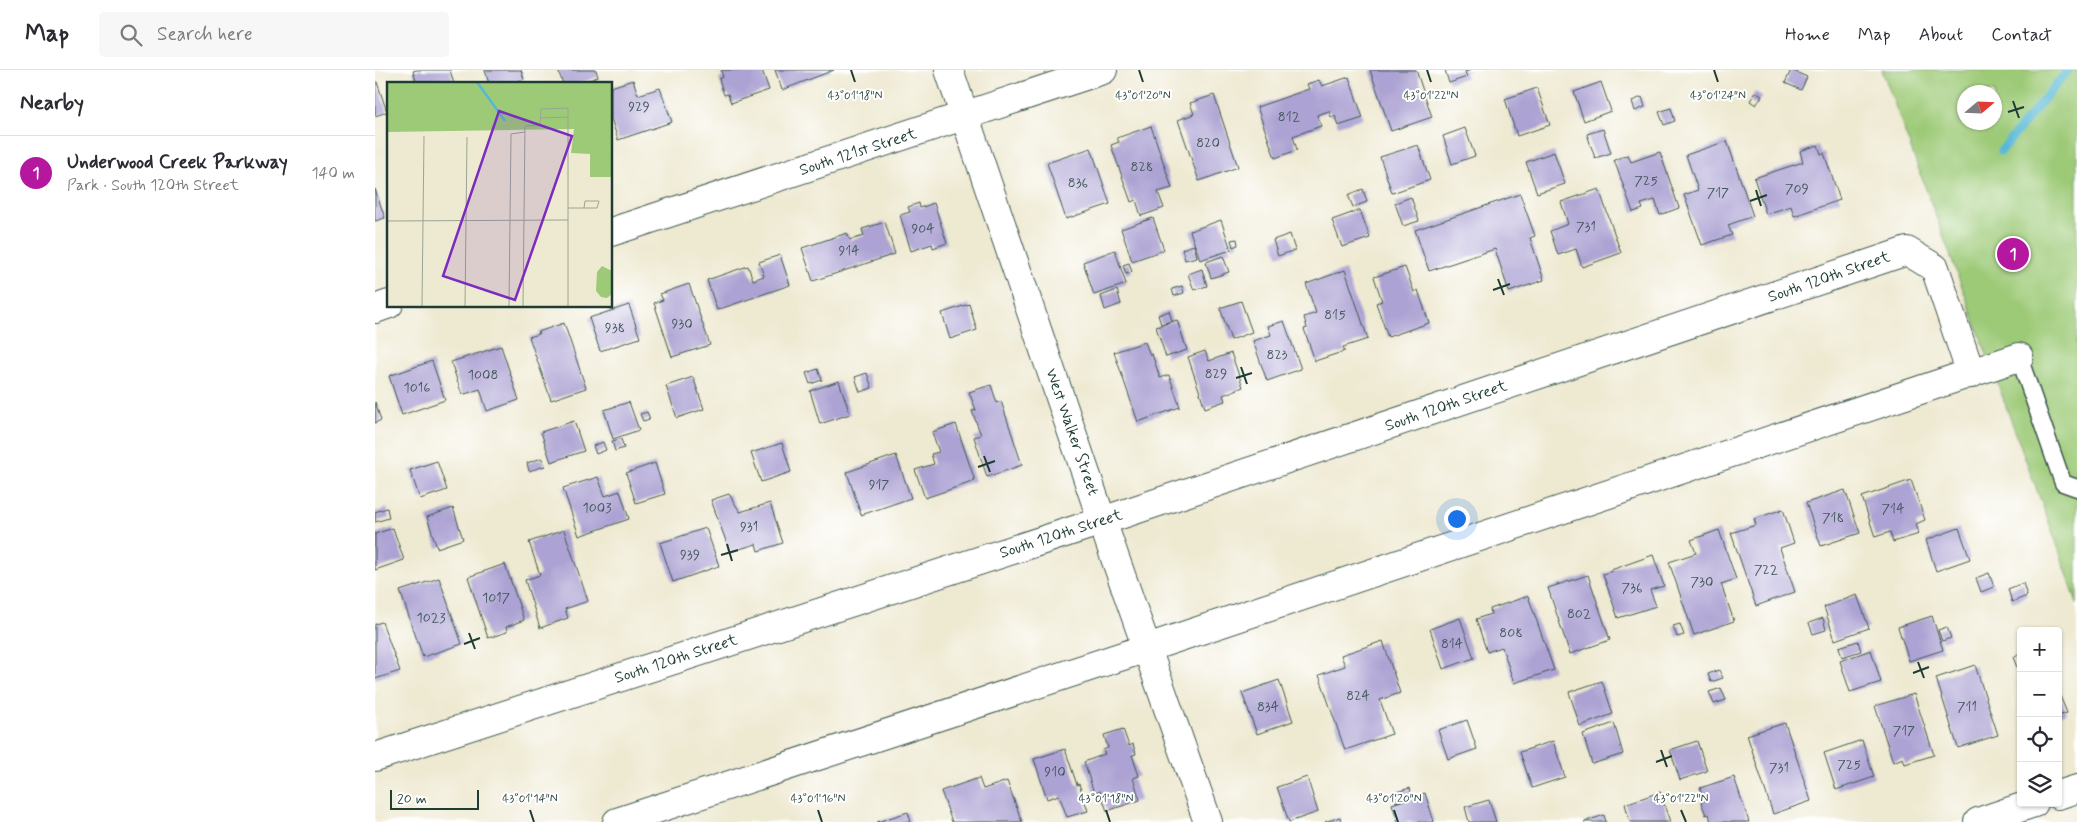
<!DOCTYPE html>
<html lang="en">
<head>
<meta charset="utf-8">
<style>
	body { margin:0; font-family:Mynerve,sans-serif; background:#f7f7f7; color:#2b2b33 }
	.controls { position:absolute; right:15px; bottom:15px; display:grid; overflow:hidden; border-radius:5px; box-shadow:0 1px 4px #0004 }
	.controls button { width:45px; height:45px; display:grid; place-items:center; padding:0; border:0; border-bottom:1px solid #e1e1e2; background:#fff; color:#2b2b33; font:25px sans-serif }
	.compass { position:absolute; left:1582px; top:15px; width:45px; height:45px; border-radius:50%; background:#fff; box-shadow:0 1px 4px #0004; rotate:71deg }
	.scale { position:absolute; left:15px; bottom:12px; width:89px; box-sizing:border-box; padding-left:5px; border:2px solid #1f3d34; border-top:0; font-size:14px; line-height:18px; white-space:nowrap; color:#1f3d34; -webkit-text-stroke:4px #fff; paint-order:stroke }
	.you { position:absolute; left:1081px; top:448px; width:18px; height:18px; margin:-12px; border:4px solid #fff; border-radius:50%; background:#1a73e8; box-shadow:0 0 0 8px #1a73e833 }
	.badge { display:grid; place-items:center; width:32px; height:32px; border-radius:50%; background:#b5179e; color:#fff; font-size:16px; font-weight:700 }
	.pin { position:absolute; translate:-50% -50%; border:2px solid #fff; box-shadow:0 1px 5px #0006 }
	.list { margin:0; padding:0; list-style:none }
	h2 { display:flex; justify-content:space-between; align-items:center; height:65px; margin:0; padding:0 20px; font-size:21px }
	h2 small { font-size:16px; font-weight:400; color:#7c7c81 }
	.list li { display:grid; grid-template-columns:32px 1fr auto; gap:15px; align-items:center; box-sizing:border-box; height:75px; padding:0 20px; border-top:1px solid #e1e1e2 }
	.list b { display:block; font-size:19px; white-space:nowrap }
	.list p { margin:0; font-size:16px; white-space:nowrap; color:#7c7c81 }
	.list em { font-size:16px; font-style:normal; color:#7c7c81 }
	.icon { flex:none; width:28px; height:28px; fill:none; stroke:currentColor; stroke-width:2; stroke-linecap:round; stroke-linejoin:round }
	.map { position:relative; flex:none; width:1702px; height:752px; overflow:hidden }
	header { display:flex; align-items:center; gap:30px; box-sizing:border-box; height:70px; padding:0 25px; background:#fff; border-bottom:1px solid #e1e1e2 }
	header strong { font-size:24px }
	nav { display:flex; gap:28px; margin-inline-start:auto; font-size:18px }
	.search { width:350px; height:45px; background:#f7f7f7; display:flex; align-items:center; gap:12px; box-sizing:border-box; padding:0 18px; border-radius:5px; color:#7c7c81; font-size:19px }
	main { display:flex }
	aside { flex:1; background:#fff }
	.map>svg:first-child { display:block }
</style>
</head>
<body>
<header>
<strong>Map</strong>
<div class="search"><svg class="icon" aria-label="search" viewBox="0 0 24 24"><circle cx="10" cy="10" r="6"/><path d="M15 15l6 6"/></svg>Search here</div>
<nav><a>Home</a><a>Map</a><a>About</a><a>Contact</a></nav>
</header>
<main>
<aside>
<h2>Nearby<small></small></h2>
<ul class="list">
<li><span class="badge">1</span><div><b>Underwood Creek Parkway</b><p>Park · South 120th Street</p></div><em>140 m</em></li>
</ul>
</aside>
<div class="map">
<svg width="1702" height="752" viewBox="0 0 1702 752">
	<rect width="100%" height="100%" fill="#fff"/>
	<filter id="ink" filterUnits="userSpaceOnUse"><feTurbulence type="fractalNoise" baseFrequency=".02" numOctaves="2"/><feDisplacementMap in="SourceGraphic" scale="10" xChannelSelector="R" yChannelSelector="G"/><feConvolveMatrix kernelMatrix="1 2 1 2 8 2 1 2 1" color-interpolation-filters="sRGB"/></filter>
	<filter id="wash" filterUnits="userSpaceOnUse"><feTurbulence type="fractalNoise" baseFrequency=".0096" numOctaves="4" result="noise"/><feDisplacementMap in="SourceGraphic" scale="20" xChannelSelector="R" yChannelSelector="G"/><feGaussianBlur stdDeviation="1.12" result="paint"/><feColorMatrix in="noise" values="0 0 0 0 0 0 0 0 0 0 0 0 0 0 0 0 0 1.4 0 .05"/><feComposite in="paint" operator="in"/></filter>
	<g filter="url(#wash)">
		<rect width="100%" height="100%" fill="#eee9d1"/>
		<path fill="#9dca77" stroke="#5e8456" fill-rule="evenodd" d="M1507 0H1702V534L1684 480ZM1590 22H1620V52H1590Z"/>
		<g fill="none" stroke-linecap="round" stroke-linejoin="round">
			<path stroke="#56b8d5" stroke-width="9" d="M1626 81 1693 0"/>
		</g>
		<g id="blocks">
			<g fill="#aca2d3">
				<path d="M42 0H75L79 14H42L38 1Z"/>
				<path d="M110 0H146L149 9 134 14H114Z"/>
				<path d="M183 0H221L223 7 202 14H188Z"/>
				<path d="M349 0H387L394 20 356 33 353 24 349 25 344 9 348 7 346 1Z"/>
				<path d="M400 0H459L407 20Z"/>
				<path d="M995 0H1041L1057 47 1016 61Z"/>
				<path d="M1070 0H1096L1090 2 1092 7 1074 13Z"/>
				<path d="M1416 0 1432 7 1426 20 1410 13Z"/>
				<path d="M974 7 988 48 963 56 960 46 956 47 954 41 942 45 946 56 918 66 922 80 900 88 882 37 934 19 932 14 944 10 947 16Z"/>
				<path d="M258 10 263 25 285 18 297 52 243 70 236 48V17Z"/>
				<path d="M2 12 12 42 0 46V13Z"/>
				<path d="M1226 12 1236 41 1209 51 1199 22Z"/>
				<path d="M1162 18 1175 55 1142 66 1130 29Z"/>
				<path d="M1380 22 1387 26 1381 35 1375 31Z"/>
				<path d="M839 25 863 97 824 111 803 50 819 44 815 33Z"/>
				<path d="M1267 27 1270 37 1260 41 1257 31Z"/>
				<path d="M1296 38 1300 51 1289 55 1284 42Z"/>
				<path d="M776 56 797 118 783 122 789 138 766 146 761 130 756 132 736 75 744 72 742 68Z"/>
				<path d="M1090 58 1100 86 1077 94 1068 66Z"/>
				<path d="M1228 59 1236 83 1220 88 1212 64Z"/>
				<path d="M1352 71 1378 146 1353 155 1357 165 1327 175 1309 125 1323 120 1311 85Z"/>
				<path d="M1043 75 1055 110 1017 123 1005 87Z"/>
				<path d="M1443 75 1446 84 1449 83 1465 130 1419 146 1416 136 1391 144 1379 108 1428 92 1425 81Z"/>
				<path d="M716 78 735 134 691 149 672 93Z"/>
				<path d="M1179 82 1190 114 1162 123 1151 92Z"/>
				<path d="M1285 82 1304 138 1285 145 1280 130 1266 134 1268 139 1258 142 1239 90 1253 85 1256 92Z"/>
				<path d="M0 119 10 148 0 151Z"/>
				<path d="M988 119 992 132 978 137 973 125Z"/>
				<path d="M1224 119 1246 183 1207 197 1201 179 1183 185 1175 161 1193 154 1186 132Z"/>
				<path d="M1145 124 1160 166 1155 168 1169 210 1134 222 1120 179 1054 201 1040 160Z"/>
				<path d="M1036 127 1044 151 1028 156 1020 133Z"/>
				<path d="M544 133 545 138 559 133 572 173 558 178 557 174 536 181 525 145 535 142 533 137Z"/>
				<path d="M985 140 995 168 967 177 957 150Z"/>
				<path d="M778 148 789 180 757 191 746 159Z"/>
				<path d="M846 150 856 180 825 190 815 161Z"/>
				<path d="M510 152 520 184 438 211 427 178 472 163 475 170 489 166 487 159Z"/>
				<path d="M915 164 920 180 903 186 898 170Z"/>
				<path d="M862 169 863 175 858 177 856 170Z"/>
				<path d="M819 175 822 187 810 190 807 179Z"/>
				<path d="M740 180 751 214 719 225 708 192Z"/>
				<path d="M405 185 415 215 342 240 332 210 373 196 378 210 389 206 384 192Z"/>
				<path d="M848 186 854 202 836 208 831 192Z"/>
				<path d="M754 193 757 202 751 204 748 195Z"/>
				<path d="M1030 197 1039 222 1043 220 1054 253 1013 267 1001 233 1007 231 999 207Z"/>
				<path d="M827 199 832 216 819 220 813 204Z"/>
				<path d="M970 200 993 269 968 277 970 281 940 291 929 259 932 258 929 247 941 243 931 214Z"/>
				<path d="M314 214 335 275 297 287 279 233 288 230 285 224Z"/>
				<path d="M807 216 809 223 799 226 797 219Z"/>
				<path d="M742 220 746 234 730 240 726 226Z"/>
				<path d="M866 231 877 262 856 270 845 238Z"/>
				<path d="M594 234 602 260 575 269 567 243Z"/>
				<path d="M254 235 265 268 225 281 214 248Z"/>
				<path d="M794 241 797 251 786 254 783 245Z"/>
				<path d="M802 250 812 280 791 287 781 257Z"/>
				<path d="M909 251 926 299 892 311 878 271 896 265 893 256Z"/>
				<path d="M189 253 211 318 176 330 154 267 164 264 163 262Z"/>
				<path d="M770 272 775 285 777 284 785 308 794 305 805 337 763 352 739 282Z"/>
				<path d="M126 276 144 330 112 341 105 319 87 325 76 292Z"/>
				<path d="M830 281 834 291 856 283 868 317 848 325 850 331 830 338 813 287Z"/>
				<path d="M57 291 70 330 27 345 14 306Z"/>
				<path d="M443 299 447 310 435 314 431 303Z"/>
				<path d="M492 303 497 318 485 322 480 307Z"/>
				<path d="M318 307 329 339 302 348 291 316Z"/>
				<path d="M464 311 475 344 445 354 435 321Z"/>
				<path d="M616 315 622 333 626 331 647 395 612 407 599 367 606 365 597 341 601 340 594 322Z"/>
				<path d="M0 332 6 350 0 353Z"/>
				<path d="M254 332 264 360 238 369 229 340Z"/>
				<path d="M272 342 275 349 268 351 265 344Z"/>
				<path d="M199 351 209 381 176 392 166 362Z"/>
				<path d="M581 354 600 411 550 428 540 400 559 394 556 384 564 382 557 362Z"/>
				<path d="M246 369 249 378 240 381 237 371Z"/>
				<path d="M228 372 231 380 221 384 218 376Z"/>
				<path d="M407 373 416 402 386 412 376 383Z"/>
				<path d="M521 385 536 428 486 445 472 402Z"/>
				<path d="M167 388 170 396 154 401 152 393Z"/>
				<path d="M62 391 72 420 45 429 35 400Z"/>
				<path d="M280 393 290 424 261 433 251 403Z"/>
				<path d="M223 407 230 426 245 421 254 449 204 466 188 418Z"/>
				<path d="M1536 410 1550 450 1541 454 1544 464 1518 472 1515 462 1500 467 1487 427Z"/>
				<path d="M1470 420 1485 463 1446 476 1431 433Z"/>
				<path d="M354 424 365 442 395 433 408 473 383 481 381 474 355 482 336 430Z"/>
				<path d="M12 438 14 448 0 452V442Z"/>
				<path d="M78 438 88 469 62 478 52 447Z"/>
				<path d="M1408 439 1419 473 1405 478 1420 522 1381 536 1356 463 1381 455 1379 449Z"/>
				<path d="M18 458 29 490 0 500V464Z"/>
				<path d="M331 458 344 496 298 512 285 473Z"/>
				<path d="M1584 458 1595 489 1561 501 1551 470Z"/>
				<path d="M189 460 213 531 190 539 193 548 165 558 150 510 165 505 154 472Z"/>
				<path d="M1344 460 1361 509 1346 514 1359 551 1319 565 1294 492 1321 483 1316 470Z"/>
				<path d="M1278 485 1289 516 1275 520 1281 536 1243 548 1228 504 1237 501 1236 500Z"/>
				<path d="M130 494 149 550 131 557 132 562 113 568 93 507Z"/>
				<path d="M1614 503 1619 517 1606 522 1601 508Z"/>
				<path d="M1213 505 1235 570 1195 584 1173 518Z"/>
				<path d="M64 508 87 574 48 587 25 521Z"/>
				<path d="M1648 513 1652 526 1637 532 1633 519Z"/>
				<path d="M1482 525 1494 558 1460 570 1449 537Z"/>
				<path d="M1153 526 1179 600 1139 613 1127 577 1112 582 1101 549 1116 544 1115 539Z"/>
				<path d="M1557 546 1568 580 1534 591 1523 557Z"/>
				<path d="M1085 548 1099 588 1068 599 1055 559Z"/>
				<path d="M1448 548 1451 560 1438 564 1434 553Z"/>
				<path d="M7 552 25 601 0 609V554Z"/>
				<path d="M1305 554 1309 565 1302 567 1298 556Z"/>
				<path d="M1572 557 1576 568 1567 571 1563 560Z"/>
				<path d="M1008 571 1025 623 1005 630 1017 664 970 680 944 605 970 596 966 585Z"/>
				<path d="M1483 571 1486 581 1467 587 1464 577Z"/>
				<path d="M1496 580 1506 612 1475 622 1465 591Z"/>
				<path d="M1646 583V608L1638 587Z"/>
				<path d="M1600 595 1623 665 1583 678 1561 608Z"/>
				<path d="M1344 600 1348 608 1336 612 1333 604Z"/>
				<path d="M904 610 918 651 882 664 867 623Z"/>
				<path d="M1227 611 1238 644 1205 656 1194 622Z"/>
				<path d="M1346 618 1351 630 1339 634 1334 622Z"/>
				<path d="M1683 621 1692 643 1683 646Z"/>
				<path d="M1539 624 1559 685 1530 694 1528 688 1518 692 1500 636Z"/>
				<path d="M1092 650 1102 679 1073 689 1063 660Z"/>
				<path d="M1239 653 1248 684 1217 694 1208 664Z"/>
				<path d="M1410 653 1436 731 1398 744 1372 665Z"/>
				<path d="M748 659 754 676 758 674 761 684 757 685 764 706 758 708 765 730 732 741 725 721 719 723 709 692 730 684 728 680 733 678 729 665Z"/>
				<path d="M1487 670 1499 707 1461 720 1449 683Z"/>
				<path d="M1178 671 1190 707 1157 718 1145 682Z"/>
				<path d="M1322 671 1332 701 1305 710 1295 680Z"/>
				<path d="M690 679 702 715 704 714 713 741 692 747 684 725 672 729 659 689Z"/>
				<path d="M932 707 943 742 914 752 902 717Z"/>
				<path d="M1359 707 1374 752H1336L1334 744 1331 745 1326 732 1329 731 1325 718Z"/>
				<path d="M604 708 608 719 632 711 647 752H577L566 721Z"/>
				<path d="M1035 718 1037 727 1021 732 1018 723Z"/>
				<path d="M1285 722 1295 752H1255L1250 734Z"/>
				<path d="M1050 723 1059 752H1023L1017 734Z"/>
				<path d="M1114 730 1121 752H1094L1090 737Z"/>
				<path d="M533 742 536 752H502Z"/>
				<path d="M1229 745 1231 752H1209Z"/>
				<path d="M965 747 966 752H950Z"/>
			</g>
		</g>
	</g>
	<g filter="url(#ink)">
		<use href="#blocks" fill-opacity="0" stroke="#3e574c" stroke-width="1"/>
		<g fill="none" stroke-linecap="round" stroke-linejoin="round">
			<g stroke="#3e574c" stroke-width="19">
				<path id="lane" d="M1644 287 1688 413 1702 418"/>
			</g>
			<g stroke="#3e574c" stroke-width="30">
				<g id="street">
					<path d="M574 0 727 451 833 752"/>
					<path d="M236 162 728 0"/>
					<path d="M0 239 14 234"/>
					<path d="M0 687 727 451 1532 181 1560 198 1596 304"/>
					<path d="M1683 725 1702 719"/>
					<path d="M242 752 772 578 1644 287"/>
					<path d="M1603 752 1659 733"/>
				</g>
			</g>
			<use href="#lane" stroke="#fff" stroke-width="16"/>
			<use href="#street" stroke="#fff" stroke-width="28"/>
		</g>
	</g>
	<path fill="none" stroke="#1f3d34" stroke-width="2" d="M476 0 480 12M764 0 768 12M1052 0 1056 12M1339 0 1343 12M1638 31 1644 48M1633 42 1649 37M1381 120 1386 136M1375 131 1392 125M1123 209 1129 225M1118 220 1135 214M866 297 872 314M861 308 877 303M609 386 615 402M603 397 620 391M352 474 357 491M346 485 363 480M94 563 100 579M89 574 105 568M1543 592 1549 608M1538 603 1554 597M1286 680 1292 697M1281 692 1297 686M155 740 159 752M443 740 447 752M731 740 735 752M1019 740 1023 752M1306 740 1311 752"/>
	<g text-anchor="middle" dominant-baseline="central" stroke-width="4" stroke-linejoin="round" paint-order="stroke">
		<g font-size="14" fill="#42565c">
			<text x="264" y="37">929</text>
			<text x="914" y="47">812</text>
			<text x="833" y="73">820</text>
			<text x="767" y="97">828</text>
			<text x="1271" y="111">725</text>
			<text x="703" y="113">836</text>
			<text x="1422" y="119">709</text>
			<text x="1343" y="123">717</text>
			<text x="1211" y="157">731</text>
			<text x="548" y="159">904</text>
			<text x="474" y="181">914</text>
			<text x="960" y="245">815</text>
			<text x="307" y="254">930</text>
			<text x="240" y="258">938</text>
			<text x="902" y="285">823</text>
			<text x="841" y="304">829</text>
			<text x="108" y="305">1008</text>
			<text x="42" y="318">1016</text>
			<text x="504" y="415">917</text>
			<text x="222" y="438">1003</text>
			<text x="1518" y="439">714</text>
			<text x="1458" y="448">718</text>
			<text x="374" y="457">931</text>
			<text x="315" y="485">939</text>
			<text x="1391" y="500">722</text>
			<text x="1327" y="512">730</text>
			<text x="1257" y="518">736</text>
			<text x="121" y="528">1017</text>
			<text x="1204" y="544">802</text>
			<text x="56" y="548">1023</text>
			<text x="1136" y="563">808</text>
			<text x="1077" y="574">814</text>
			<text x="983" y="626">824</text>
			<text x="893" y="637">834</text>
			<text x="1592" y="637">711</text>
			<text x="1529" y="661">717</text>
			<text x="1474" y="695">725</text>
			<text x="1404" y="698">731</text>
			<text x="680" y="702">910</text>
		</g>
		<g font-size="16" fill="#1f3d34" stroke="#fff">
			<text transform="translate(483 82) rotate(-18)">South 121st Street</text>
			<text transform="translate(1454 207) rotate(-19)">South 120th Street</text>
			<text transform="translate(1071 336) rotate(-19)">South 120th Street</text>
			<text transform="translate(697 362) rotate(71)">West Walker Street</text>
			<text transform="translate(686 464) rotate(-18)">South 120th Street</text>
			<text transform="translate(301 589) rotate(-18)">South 120th Street</text>
		</g>
	</g>
	<g transform="translate(12 12)">
		<rect width="225" height="225" fill="#eee9d1"/>
		<path d="M0 0H225V95H203V72L184 71 187 47 0 50ZM215 184 225 189V212L220 216 214 215 209 209 210 190Z" fill="#9dca77"/>
		<path fill="none" stroke="#56b8d5" stroke-width="2.5" d="M90 0 118 39"/>
		<path fill="none" stroke="#9ba492" stroke-width="1" d="M154 36 181 35M181 126H210L212 119H198L197 126M0 139 181 138M35 225 37 54M78 225 80 55M122 225 124 52 138 50M136 225 138 44 153 43 154 27 181 26V225"/>
		<path fill="#7b2cbf" fill-opacity="0.15" stroke="#7b2cbf" stroke-width="2.5" d="M112 29 185 54 128 218 56 194Z"/>
		<rect width="225" height="225" fill="none" stroke="#1f3d34" stroke-width="2.5"/>
	</g>
	<g font-size="12" text-anchor="middle" fill="#1f3d34" stroke="#fff" stroke-width="4" stroke-linejoin="round" paint-order="stroke">
		<text x="480" y="29">43°01'18"N</text>
		<text x="768" y="29">43°01'20"N</text>
		<text x="1056" y="29">43°01'22"N</text>
		<text x="1343" y="29">43°01'24"N</text>
		<text x="155" y="732">43°01'14"N</text>
		<text x="443" y="732">43°01'16"N</text>
		<text x="731" y="732">43°01'18"N</text>
		<text x="1019" y="732">43°01'20"N</text>
		<text x="1306" y="732">43°01'22"N</text>
	</g>
</svg>
<div class="controls">
<button>+</button>
<button>−</button>
<button><svg class="icon" aria-label="locate" viewBox="0 0 24 24"><circle cx="12" cy="12" r="6"/><path d="M12 2v4M12 18v4M2 12h4M18 12h4"/></svg></button>
<button><svg class="icon" aria-label="layers" viewBox="0 0 24 24"><path d="M12 4l9 5-9 5-9-5zM3 14l9 5 9-5"/></svg></button>
</div>
<svg class="compass" viewBox="-18 -18 36 36"><path d="M0-13l5 13h-10z" fill="#e53935"/><path d="M0 13l5-13h-10z" fill="#7c7c81"/></svg>
<div class="scale">20 m</div>
<div class="you"></div>
<div class="pin badge" style="left:1638px;top:184px">1</div>
</div>
</main>
</body>
</html>
